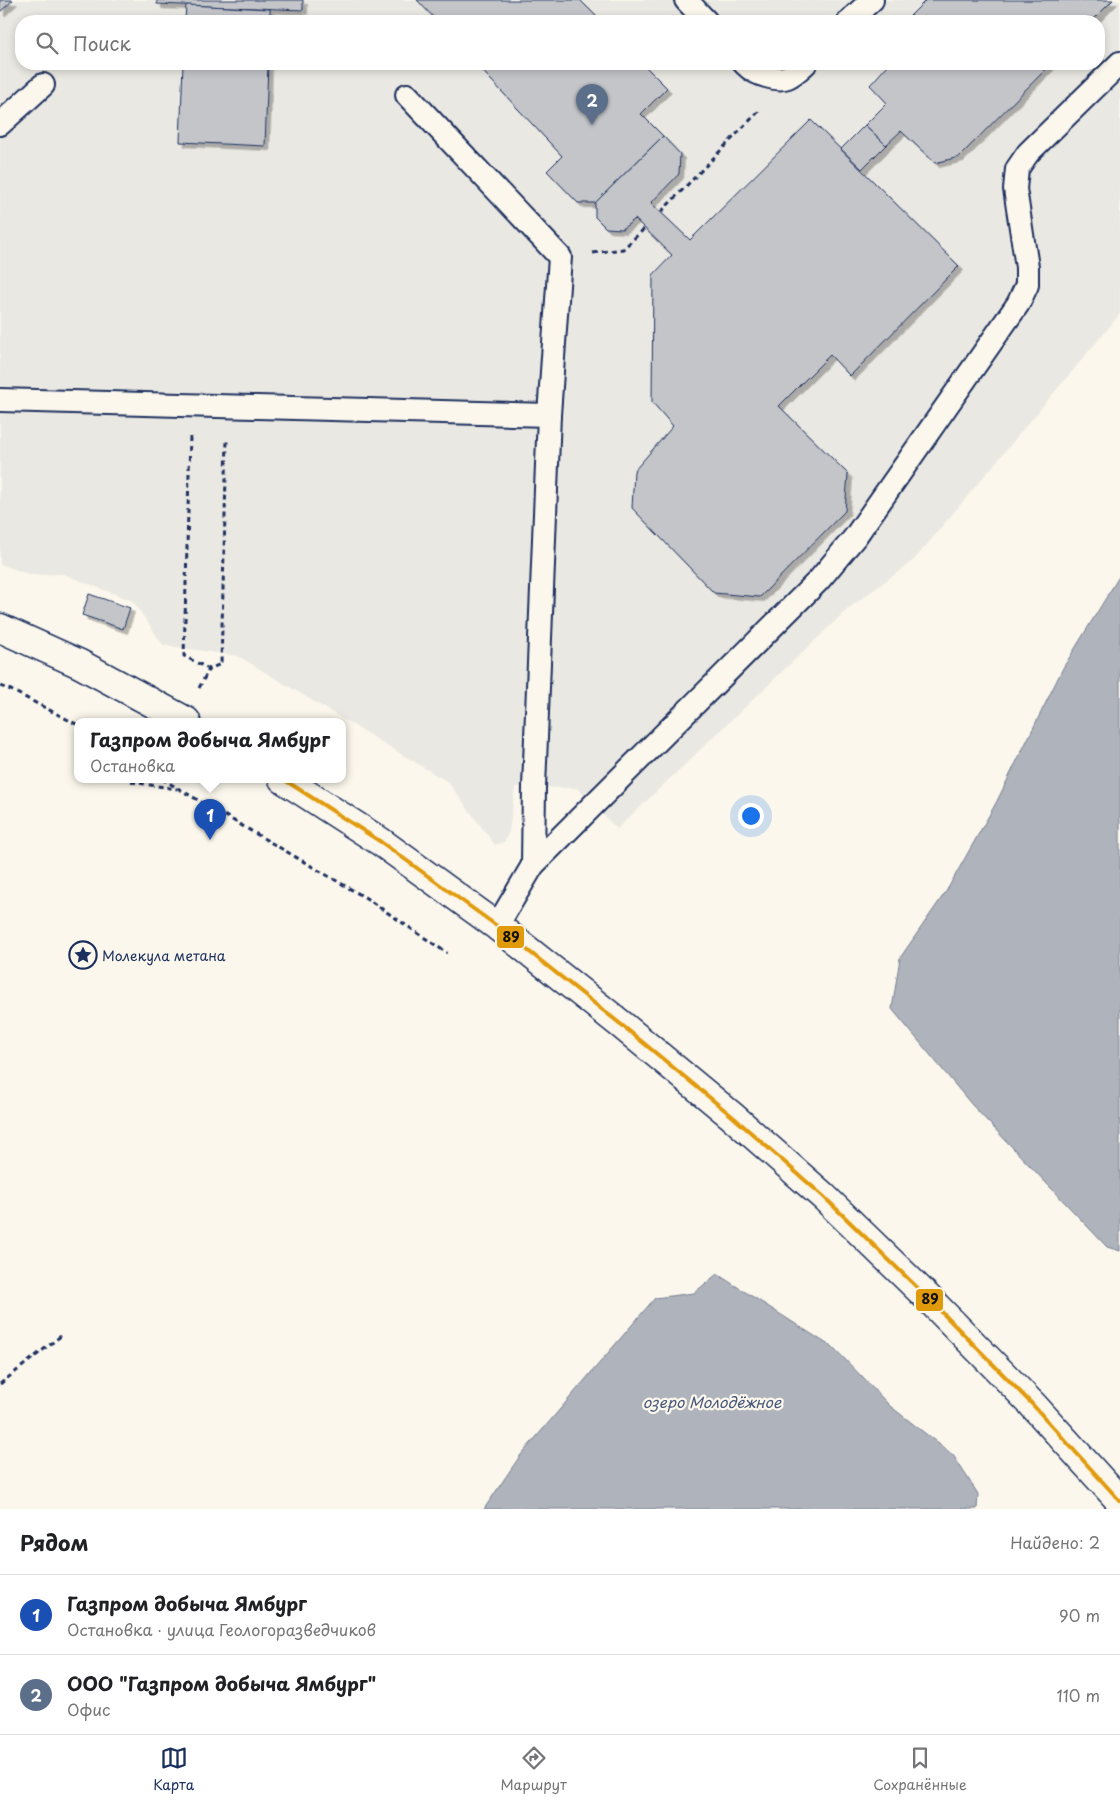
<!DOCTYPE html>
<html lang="ru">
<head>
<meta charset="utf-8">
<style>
	body { margin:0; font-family:"Playpen Sans",sans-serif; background:#f2f2f2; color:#202124 }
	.you { position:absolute; left:750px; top:815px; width:18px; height:18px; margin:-12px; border:4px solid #fff; border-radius:50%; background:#1a73e8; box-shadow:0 0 0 8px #1a73e833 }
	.badge { display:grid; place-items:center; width:32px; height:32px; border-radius:50%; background:#1b2f5e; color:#fff; font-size:16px; font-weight:700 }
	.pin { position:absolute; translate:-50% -41px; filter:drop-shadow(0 1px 2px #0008) }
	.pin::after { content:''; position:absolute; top:26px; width:18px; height:15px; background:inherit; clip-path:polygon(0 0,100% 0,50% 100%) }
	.popup { position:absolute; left:74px; top:718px; width:272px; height:65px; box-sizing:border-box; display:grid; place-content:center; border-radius:10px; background:#fff; filter:drop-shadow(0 1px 4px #0005); font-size:16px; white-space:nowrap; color:#757577 }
	.popup b { font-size:19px; color:#202124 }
	.popup::after { content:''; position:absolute; left:50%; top:100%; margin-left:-10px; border:10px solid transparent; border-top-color:#fff }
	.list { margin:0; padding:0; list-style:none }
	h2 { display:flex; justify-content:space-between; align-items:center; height:65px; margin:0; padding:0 20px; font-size:21px }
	h2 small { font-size:16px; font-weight:400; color:#757577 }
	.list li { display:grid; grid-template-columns:32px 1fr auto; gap:15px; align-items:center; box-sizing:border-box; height:80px; padding:0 20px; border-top:1px solid #e0e0e0 }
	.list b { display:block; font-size:19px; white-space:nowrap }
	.list p { margin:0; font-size:16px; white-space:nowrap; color:#757577 }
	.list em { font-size:16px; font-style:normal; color:#757577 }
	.icon { flex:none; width:28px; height:28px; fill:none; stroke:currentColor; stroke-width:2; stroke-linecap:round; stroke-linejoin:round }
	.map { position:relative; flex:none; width:1120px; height:1509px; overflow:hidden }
	.search { position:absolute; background:#fff; box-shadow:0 2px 8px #0003; left:15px; right:15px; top:15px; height:55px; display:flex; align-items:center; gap:12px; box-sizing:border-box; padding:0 18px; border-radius:20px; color:#757577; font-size:19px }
	.sheet { height:225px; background:#fff }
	nav { display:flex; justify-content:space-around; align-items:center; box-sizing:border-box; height:70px; border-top:1px solid #e0e0e0; background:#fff; font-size:14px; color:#757577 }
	nav a { display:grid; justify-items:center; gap:2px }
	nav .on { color:#1b2f5e }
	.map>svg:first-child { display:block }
</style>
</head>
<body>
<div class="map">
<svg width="1120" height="1509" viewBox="0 0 1120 1509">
	<defs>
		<filter id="shadow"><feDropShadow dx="4.5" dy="4.5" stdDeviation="0" flood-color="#0004"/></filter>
	</defs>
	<rect width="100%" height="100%" fill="#fbf7ec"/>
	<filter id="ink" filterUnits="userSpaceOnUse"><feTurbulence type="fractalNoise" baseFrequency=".02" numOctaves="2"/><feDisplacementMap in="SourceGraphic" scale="10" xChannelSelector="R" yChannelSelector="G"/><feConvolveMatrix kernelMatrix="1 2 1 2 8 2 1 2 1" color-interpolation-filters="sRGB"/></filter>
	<g filter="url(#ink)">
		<path fill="#eae8e2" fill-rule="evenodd" d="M0 0H1120V314L914 560 849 608 617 829 577 788 515 787 509 832 504 842 495 845 448 782 238 656 163 645 133 601 63 574 31 575 0 564ZM21 21H1099V64H21Z"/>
		<g fill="#afb3bb" stroke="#747e96">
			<path d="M1120 575V1251L1107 1247 972 1105 892 1009 900 958 947 890 996 803 1063 668Z"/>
			<path d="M717 1274 835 1349 890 1406 953 1455 978 1494 977 1509H484L520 1456 655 1298 694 1293Z"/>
		</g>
		<g fill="#c3c5c9" stroke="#1b2f5e" filter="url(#shadow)">
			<path d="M0 0H13L0 12Z"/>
			<path d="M157 0H303V10L157 4Z"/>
			<path d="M417 0H580L601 21H437Z"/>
			<path d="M926 0H1113L1092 21H905Z"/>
			<path d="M186 5 270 9V21H185Z"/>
			<path d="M183 64H268L265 146 180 142Z"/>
			<path d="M476 64H643L667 88 641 114 663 136 595 203H578L547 171 562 156Z"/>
			<path d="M885 64H1051L959 157 935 163 901 131 886 145 865 125 887 103 870 85 887 66Z"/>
			<path d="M811 120 959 266 850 376 830 355 779 406 848 474 845 511 760 597 714 593 632 508 634 471 673 426 652 402 653 275 672 255 635 219 622 229 606 228 595 217V203L663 136 680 154 679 174 651 203 690 240Z"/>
			<path d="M865 125 886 145 862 169 841 149Z"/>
			<path d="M89 594 130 608 123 629 82 615Z"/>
		</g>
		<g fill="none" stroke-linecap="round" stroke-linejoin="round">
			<g stroke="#1b2f5e" stroke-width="26">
				<g id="lane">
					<path d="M686 0 706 21"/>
					<path d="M849 21 872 0"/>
					<path d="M745 64C752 71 757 73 766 76 785 82 791 77 805 64"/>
					<path d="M407 95 560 257 549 415"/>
					<path d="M0 124 43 85"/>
					<path d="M0 400 549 415 534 787 533 865"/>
					<path d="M497 926 533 865 819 580 855 537 1018 304 1027 285V267L1015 189 1017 169 1028 153 1120 63"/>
				</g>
			</g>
			<g stroke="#1b2f5e" stroke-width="31">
				<g id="secondary">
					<path d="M0 628 80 664 186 721"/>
					<path d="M283 779 381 842 497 926 623 1026 732 1116 823 1196 928 1298 1032 1404 1120 1501"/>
				</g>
			</g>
			<g stroke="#1b2f5e" stroke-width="3" stroke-dasharray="5 4" stroke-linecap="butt">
				<path d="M661 212 760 110"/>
				<path d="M593 253 623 249 645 228"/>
				<path d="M190 437 184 656 209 669"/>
				<path d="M0 686 11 690 78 725"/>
				<path d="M199 688 209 669 221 664 227 440"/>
				<path d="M162 779 366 898 447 953"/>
				<path d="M131 782 177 789"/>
				<path d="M0 1384 62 1335"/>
			</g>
			<use href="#lane" stroke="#fbf7ec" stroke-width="22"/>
			<use href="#secondary" stroke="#fbf7ec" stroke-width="28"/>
			<g stroke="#fbf7ec" stroke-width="8">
				<path id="bus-1" d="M283 779 381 842 497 926 623 1026 732 1116 823 1196 928 1298 1032 1404 1120 1501"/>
			</g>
			<use href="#bus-1" stroke="#e19a09" stroke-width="4"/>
		</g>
	</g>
	<defs>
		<g id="sight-ring" transform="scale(1.4375)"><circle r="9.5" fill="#fbf7ec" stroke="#1b2f5e" stroke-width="1.5"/><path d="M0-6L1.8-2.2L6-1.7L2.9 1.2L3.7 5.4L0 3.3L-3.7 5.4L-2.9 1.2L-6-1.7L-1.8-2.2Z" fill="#1b2f5e"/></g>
	</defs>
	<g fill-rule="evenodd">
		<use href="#sight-ring" x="83" y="955"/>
	</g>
	<g text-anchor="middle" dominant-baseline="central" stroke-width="4.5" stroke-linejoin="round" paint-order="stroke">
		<g font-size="14" fill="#1b2f5e" stroke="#fbf7ec" text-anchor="start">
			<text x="102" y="955">Молекула метана</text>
		</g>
		<g font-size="15" font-style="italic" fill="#47577a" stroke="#fbf7ec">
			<text x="712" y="1401">озеро Молодёжное</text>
		</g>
	</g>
	<g stroke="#fbf7ec" stroke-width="2">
		<rect x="496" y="925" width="29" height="24" rx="5" fill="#e19a09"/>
		<rect x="915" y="1288" width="29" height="24" rx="5" fill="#e19a09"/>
	</g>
	<g font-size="14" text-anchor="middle" font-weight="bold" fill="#111">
		<text x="511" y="942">89</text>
		<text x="930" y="1304">89</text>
	</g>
</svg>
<div class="you"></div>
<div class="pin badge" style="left:210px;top:840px;background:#1a4fb4">1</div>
<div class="popup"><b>Газпром добыча Ямбург</b>Остановка</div>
<div class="pin badge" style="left:592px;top:125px;background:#5c6f8a">2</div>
<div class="search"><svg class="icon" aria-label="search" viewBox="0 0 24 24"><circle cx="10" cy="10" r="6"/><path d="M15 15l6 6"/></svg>Поиск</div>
</div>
<section class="sheet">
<h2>Рядом<small>Найдено: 2</small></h2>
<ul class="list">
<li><span class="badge" style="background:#1a4fb4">1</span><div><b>Газпром добыча Ямбург</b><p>Остановка · улица Геологоразведчиков</p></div><em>90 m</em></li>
<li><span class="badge" style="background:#5c6f8a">2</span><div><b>ООО &quot;Газпром добыча Ямбург&quot;</b><p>Офис</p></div><em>110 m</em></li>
</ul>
</section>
<nav>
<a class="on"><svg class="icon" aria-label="map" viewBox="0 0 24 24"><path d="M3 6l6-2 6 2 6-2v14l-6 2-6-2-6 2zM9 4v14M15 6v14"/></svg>Карта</a>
<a><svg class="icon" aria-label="directions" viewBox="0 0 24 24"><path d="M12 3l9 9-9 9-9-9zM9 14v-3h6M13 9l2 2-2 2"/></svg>Маршрут</a>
<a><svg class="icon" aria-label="saved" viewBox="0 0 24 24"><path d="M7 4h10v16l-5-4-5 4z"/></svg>Сохранённые</a>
</nav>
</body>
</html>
